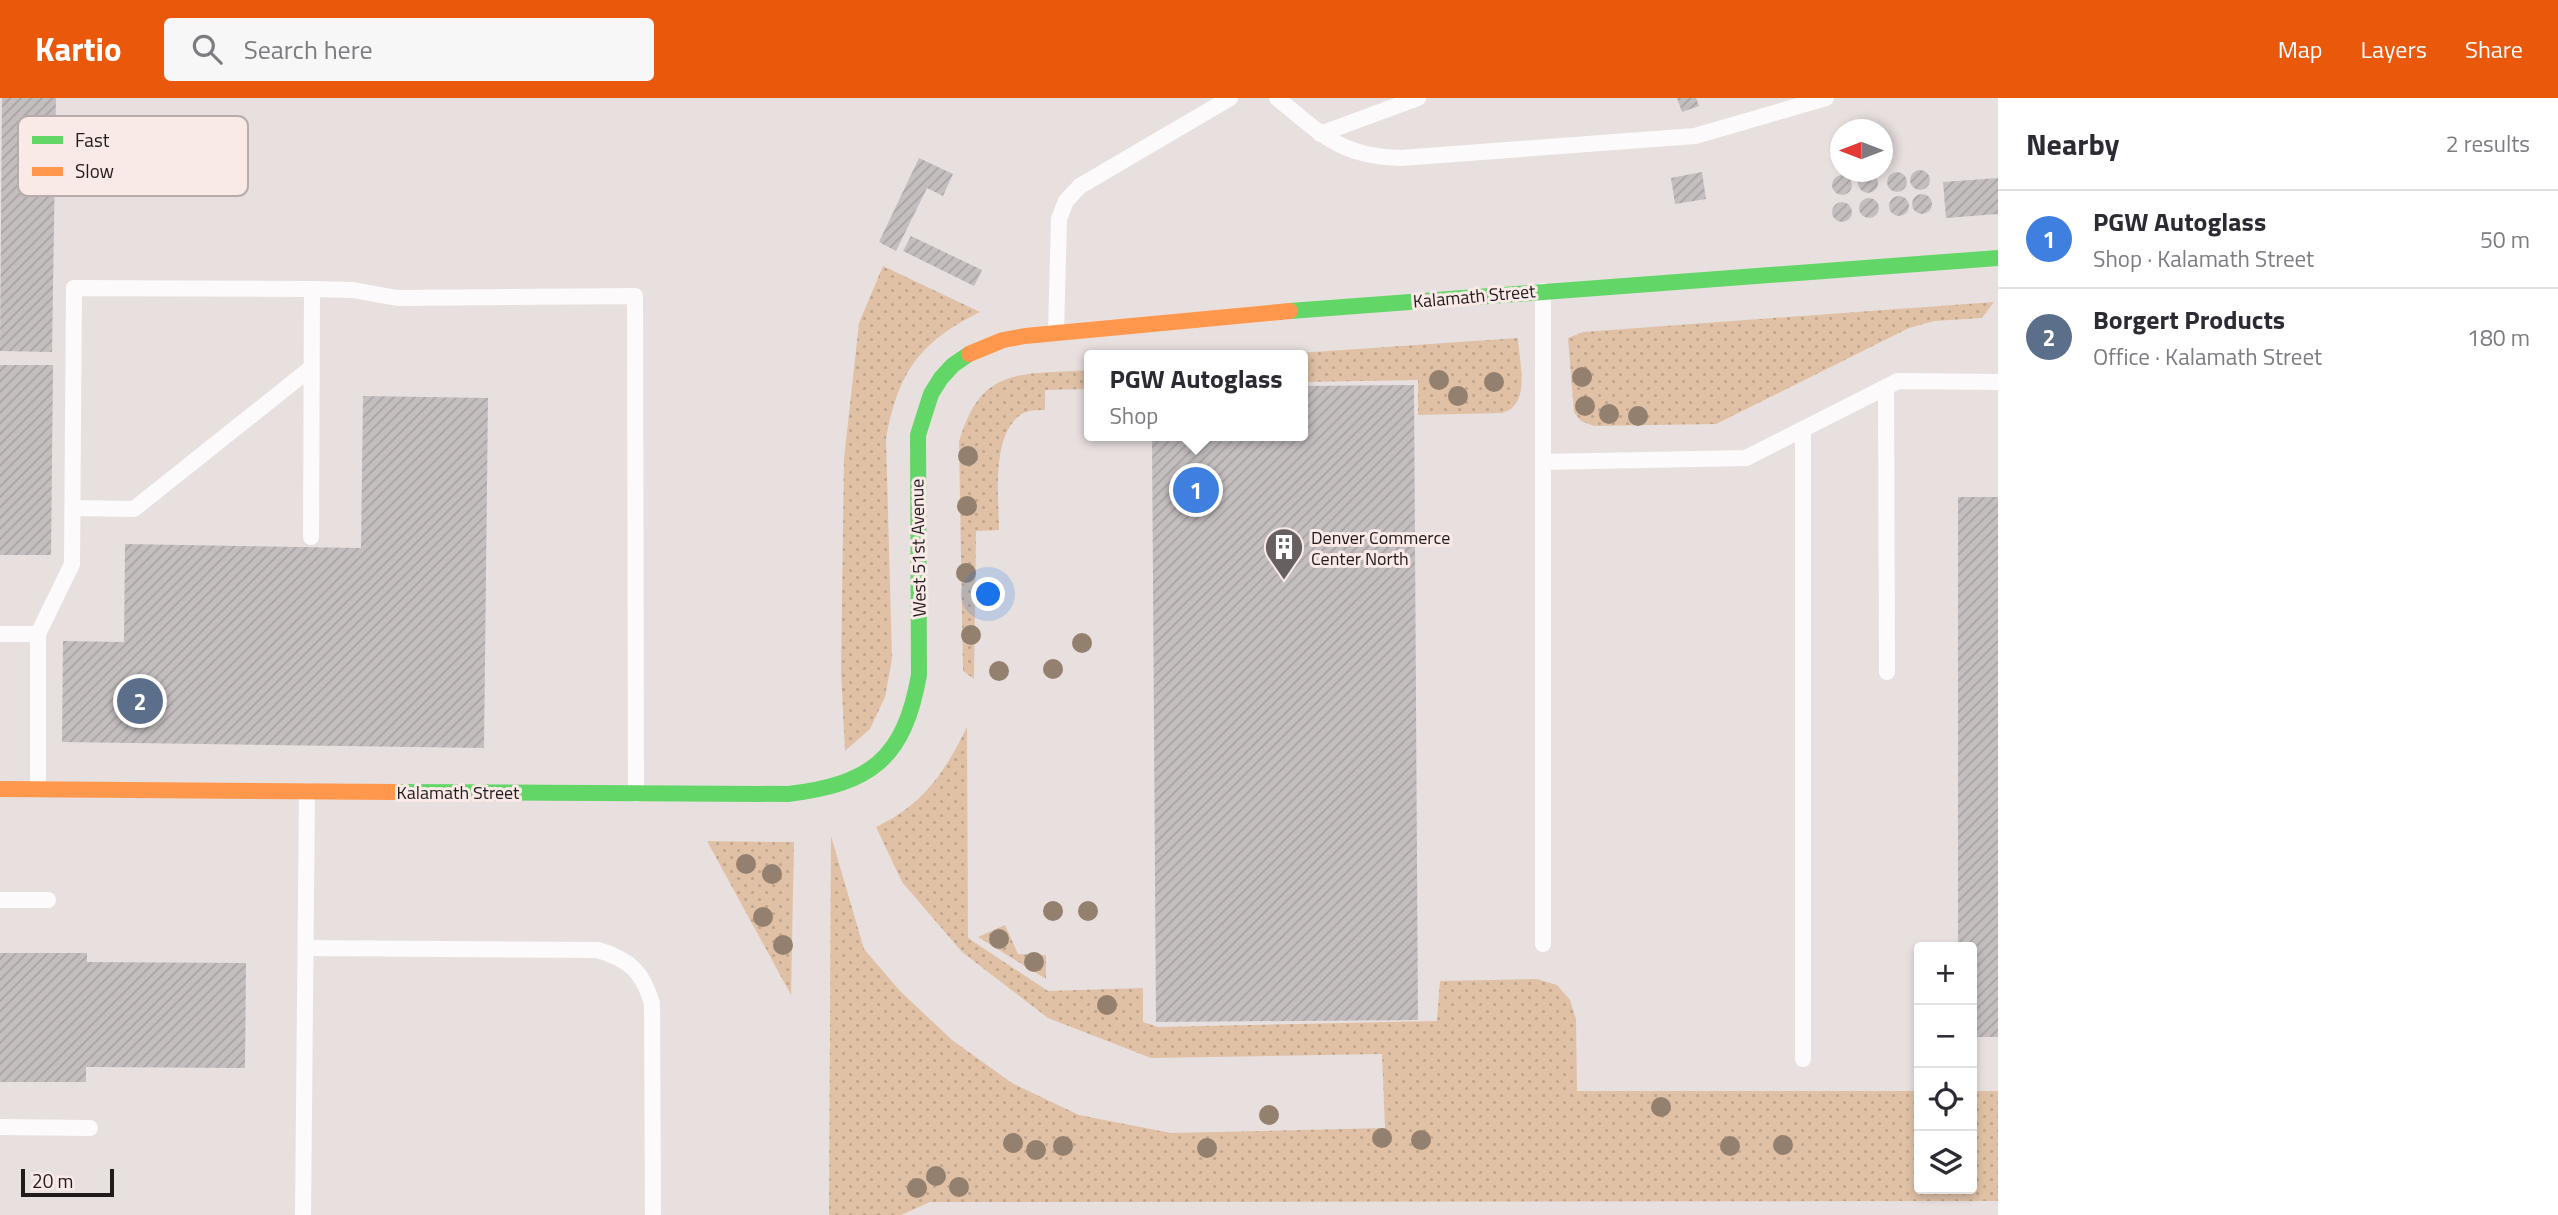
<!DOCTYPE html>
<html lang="en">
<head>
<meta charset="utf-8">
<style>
	body { margin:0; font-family:"Titillium Web",sans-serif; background:#f7f7f7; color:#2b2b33 }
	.controls { position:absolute; right:21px; bottom:21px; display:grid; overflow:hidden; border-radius:7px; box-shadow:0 4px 10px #0003 }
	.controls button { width:63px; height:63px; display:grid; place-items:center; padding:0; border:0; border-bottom:2px solid #e1e1e2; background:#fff; color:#2b2b33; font:35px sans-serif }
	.compass { position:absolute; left:1830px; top:21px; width:63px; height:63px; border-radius:50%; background:#fff; box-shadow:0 4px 10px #0003; rotate:270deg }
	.scale { position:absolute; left:21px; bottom:18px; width:93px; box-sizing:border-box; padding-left:7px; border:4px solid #211b1b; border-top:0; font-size:19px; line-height:24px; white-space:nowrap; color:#211b1b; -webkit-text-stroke:5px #f9eae8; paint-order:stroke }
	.you { position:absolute; left:989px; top:497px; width:24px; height:24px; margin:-18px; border:5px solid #fff; border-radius:50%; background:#1a73e8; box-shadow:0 0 0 10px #1a73e833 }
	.badge { display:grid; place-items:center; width:46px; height:46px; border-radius:50%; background:#ea580c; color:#fff; font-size:23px; font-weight:700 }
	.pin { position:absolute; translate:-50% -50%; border:4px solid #fff; box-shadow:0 2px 7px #0006 }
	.popup { position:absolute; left:1084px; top:252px; width:224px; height:91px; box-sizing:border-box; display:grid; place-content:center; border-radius:7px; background:#fff; filter:drop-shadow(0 2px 5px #0005); font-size:23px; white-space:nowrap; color:#7c7c81 }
	.popup b { font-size:26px; color:#2b2b33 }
	.popup::after { content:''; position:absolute; left:50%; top:100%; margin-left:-14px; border:14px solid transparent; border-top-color:#fff }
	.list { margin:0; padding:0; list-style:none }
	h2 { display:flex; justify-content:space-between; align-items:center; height:91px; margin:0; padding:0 28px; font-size:30px }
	h2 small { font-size:23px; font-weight:400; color:#7c7c81 }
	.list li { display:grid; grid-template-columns:46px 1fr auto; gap:21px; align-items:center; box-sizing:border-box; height:98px; padding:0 28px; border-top:2px solid #e1e1e2 }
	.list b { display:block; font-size:26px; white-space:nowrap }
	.list p { margin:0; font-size:23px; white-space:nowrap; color:#7c7c81 }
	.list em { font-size:23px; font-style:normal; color:#7c7c81 }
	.icon { flex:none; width:38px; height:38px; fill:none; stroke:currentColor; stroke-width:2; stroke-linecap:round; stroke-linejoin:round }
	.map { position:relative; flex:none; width:1998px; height:1117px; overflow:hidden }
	header { display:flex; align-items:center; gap:42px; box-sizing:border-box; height:98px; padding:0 35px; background:#ea580c; color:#fff }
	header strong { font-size:33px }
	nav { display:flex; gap:38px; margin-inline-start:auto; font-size:24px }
	.search { width:490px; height:63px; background:#f7f7f7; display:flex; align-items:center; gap:18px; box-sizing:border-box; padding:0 24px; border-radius:7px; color:#7c7c81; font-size:26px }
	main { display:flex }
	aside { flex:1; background:#fff }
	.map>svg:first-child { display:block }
</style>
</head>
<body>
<header>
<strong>Kartio</strong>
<div class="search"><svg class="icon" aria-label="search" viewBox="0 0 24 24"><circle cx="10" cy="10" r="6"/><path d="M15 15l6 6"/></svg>Search here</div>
<nav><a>Map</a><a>Layers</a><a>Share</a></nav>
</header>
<main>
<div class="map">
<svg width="1998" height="1117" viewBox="0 0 1998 1117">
	<defs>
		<pattern id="grass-dots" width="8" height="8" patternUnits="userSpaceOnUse" patternTransform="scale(1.75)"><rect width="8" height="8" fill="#e0c1a6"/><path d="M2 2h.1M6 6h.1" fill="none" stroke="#c0a58e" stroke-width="1.8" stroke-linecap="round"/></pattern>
		<pattern id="building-hatch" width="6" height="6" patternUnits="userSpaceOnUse" patternTransform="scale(1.75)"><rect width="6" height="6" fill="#c4bebf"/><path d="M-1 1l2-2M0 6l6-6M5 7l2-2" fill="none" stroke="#a8a3a4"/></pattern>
	</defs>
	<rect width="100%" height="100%" fill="#e8e0df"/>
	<g fill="url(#grass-dots)">
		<path d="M883 168 980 214C919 244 898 275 886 341L892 561 885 599 870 631 845 653 841 574 844 361 859 225Z"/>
		<path d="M1994 204 1982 220 1934 223 1909 230 1716 326 1594 328 1581 323 1574 314 1568 240 1583 234Z"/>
		<path d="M1518 240C1519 264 1532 307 1502 315L1418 317V282L1303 284V257H1270Z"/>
		<path d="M1089 272V291L1045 292V312C1036 312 1026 312 1019 318 991 341 999 400 999 432L976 433 974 581 963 573 959 344C981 267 1021 277 1089 272Z"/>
		<path d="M967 629 968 840 1048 893 1143 890V924L1158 929 1437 923 1440 883 1537 881 1557 887 1570 902 1576 921 1577 993H1919V1091H1972V993H1998V1103L930 1104 901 1117H829L831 738 864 851 900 893 952 942 1012 985 1079 1017 1171 1035 1385 1030 1382 956 1151 960 1048 920 962 854 902 784 876 729C923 707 945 674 967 629Z"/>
		<path d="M707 743 794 744 791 897Z"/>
		<path d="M1005 827 1018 856 1046 857V881L978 839Z"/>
	</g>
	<g fill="url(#building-hatch)">
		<path d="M2 0H56L52 254 0 253Z"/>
		<path d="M1677 0H1696L1699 8 1682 14Z"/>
		<path d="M919 60 953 76 943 98 927 90 896 153 879 144Z"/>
		<circle cx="1920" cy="82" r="10"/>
		<circle cx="1897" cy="84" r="10"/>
		<path d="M1702 74 1706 101 1675 106 1671 80Z"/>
		<circle cx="1868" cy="85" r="10"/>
		<circle cx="1842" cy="87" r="10"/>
		<path d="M1998 80V116L1946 120 1943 84Z"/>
		<circle cx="1922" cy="106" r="10"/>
		<circle cx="1899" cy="108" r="10"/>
		<circle cx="1869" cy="110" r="10"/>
		<circle cx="1842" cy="114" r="10"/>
		<path d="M911 138 982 172 974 188 903 153Z"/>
		<path d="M0 267H53L51 457H0Z"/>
		<path d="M1414 287 1418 922 1156 924 1152 338H1303V288Z"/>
		<path d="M363 298 488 300 484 650 62 644 63 543 124 544 125 446 361 450Z"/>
		<path d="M1958 399H1998V939H1972V849H1958Z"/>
		<path d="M0 855H87V864L246 865 245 970 86 969V984H0Z"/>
	</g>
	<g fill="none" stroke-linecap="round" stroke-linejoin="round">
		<g stroke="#fcfafa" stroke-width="16">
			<path d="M1277 0C1321 36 1341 59 1401 60L1695 38 1826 0"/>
			<path d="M1320 36 1418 0"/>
			<path d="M1543 193V846"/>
			<path d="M1056 235 1059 121 1066 103 1080 88 1230 0"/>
			<path d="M1886 289 1887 574"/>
			<path d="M1803 332V961"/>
			<path d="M1543 364 1746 360 1898 283 1998 284"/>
			<path d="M73 410 134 411 311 270"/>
			<path d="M311 439 312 191"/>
			<path d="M0 536H38"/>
			<path d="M38 691V536L72 466 74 190 312 191 353 192 397 200 635 198 636 696"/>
			<path d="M0 802H48"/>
			<path d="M306 850 598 852C630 862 642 873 652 905L653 1117"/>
			<path d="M0 1029 90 1030"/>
			<path d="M303 1117 307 693"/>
		</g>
		<g stroke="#63d668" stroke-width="16">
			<path d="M1290 213 1998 160"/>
			<path d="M399 694 788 696C871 686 904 661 919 577L918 337 931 296 941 280 953 267 969 256"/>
		</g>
		<g stroke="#ff974d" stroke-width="16">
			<path d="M969 256 1003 242 1025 238 1290 213"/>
			<path d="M0 691 399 694"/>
		</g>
	</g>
	<g fill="#94806e">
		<circle cx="1582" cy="279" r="10"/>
		<circle cx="1439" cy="282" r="10"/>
		<circle cx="1494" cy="284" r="10"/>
		<circle cx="1458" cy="298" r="10"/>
		<circle cx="1585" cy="308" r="10"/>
		<circle cx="1609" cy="316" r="10"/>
		<circle cx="1638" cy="318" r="10"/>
		<circle cx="968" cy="358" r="10"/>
		<circle cx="967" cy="408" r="10"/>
		<circle cx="966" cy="475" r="10"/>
		<circle cx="971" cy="537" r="10"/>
		<circle cx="1082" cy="545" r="10"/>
		<circle cx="1053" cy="571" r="10"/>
		<circle cx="999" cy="573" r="10"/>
		<circle cx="746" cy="766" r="10"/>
		<circle cx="772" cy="776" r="10"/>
		<circle cx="1053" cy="813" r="10"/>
		<circle cx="1088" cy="813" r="10"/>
		<circle cx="763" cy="819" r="10"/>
		<circle cx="999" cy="841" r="10"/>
		<circle cx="783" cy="847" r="10"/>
		<circle cx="1034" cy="864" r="10"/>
		<circle cx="1107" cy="907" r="10"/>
		<circle cx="1661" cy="1009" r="10"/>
		<circle cx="1269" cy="1017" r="10"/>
		<circle cx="1382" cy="1040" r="10"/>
		<circle cx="1421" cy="1042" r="10"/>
		<circle cx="1013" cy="1045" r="10"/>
		<circle cx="1783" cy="1047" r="10"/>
		<circle cx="1063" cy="1048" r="10"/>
		<circle cx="1730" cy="1048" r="10"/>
		<circle cx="1207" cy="1050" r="10"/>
		<circle cx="1036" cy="1052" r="10"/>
		<circle cx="936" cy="1078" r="10"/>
		<circle cx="959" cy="1089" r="10"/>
		<circle cx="917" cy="1090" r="10"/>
	</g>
	<defs>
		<g id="building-pin" transform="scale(2.0125)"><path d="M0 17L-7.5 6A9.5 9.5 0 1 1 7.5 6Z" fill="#676060" stroke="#f9eae8"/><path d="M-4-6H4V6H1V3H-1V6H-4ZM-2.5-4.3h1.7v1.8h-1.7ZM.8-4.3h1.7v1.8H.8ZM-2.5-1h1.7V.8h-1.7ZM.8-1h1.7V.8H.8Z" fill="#fff"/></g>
	</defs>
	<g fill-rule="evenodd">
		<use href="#building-pin" x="1284" y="449"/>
	</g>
	<g text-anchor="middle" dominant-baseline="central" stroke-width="6" stroke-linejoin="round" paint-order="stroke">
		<g font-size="18" fill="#211b1b" stroke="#f9eae8">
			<text transform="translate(1474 198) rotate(-5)">Kalamath Street</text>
			<text transform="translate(918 450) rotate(-91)">West 51st Avenue</text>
			<text x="458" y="694">Kalamath Street</text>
		</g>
		<g font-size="18" fill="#211b1b" stroke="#f9eae8" text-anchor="start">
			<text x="1311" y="439">Denver Commerce<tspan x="1311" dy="21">Center North</tspan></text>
		</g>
	</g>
	<rect x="18" y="18" width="230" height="80" rx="10" fill="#f9eae8" stroke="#b8acaa" stroke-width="2"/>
	<rect x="32" y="38" width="31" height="8" fill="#63d668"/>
	<rect x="32" y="69" width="31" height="9" fill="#ff974d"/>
	<g font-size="19" fill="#211b1b">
		<text x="75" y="49">Fast</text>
		<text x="75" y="80">Slow</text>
	</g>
</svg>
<div class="controls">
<button>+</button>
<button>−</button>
<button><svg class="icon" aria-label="locate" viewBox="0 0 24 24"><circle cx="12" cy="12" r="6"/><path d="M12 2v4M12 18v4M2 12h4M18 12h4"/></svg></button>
<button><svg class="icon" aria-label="layers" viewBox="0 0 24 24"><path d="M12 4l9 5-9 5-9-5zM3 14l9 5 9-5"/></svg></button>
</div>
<svg class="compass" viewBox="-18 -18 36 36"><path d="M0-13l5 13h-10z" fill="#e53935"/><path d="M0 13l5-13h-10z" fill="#7c7c81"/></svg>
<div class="scale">20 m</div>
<div class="you"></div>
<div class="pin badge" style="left:1196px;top:392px;background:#3f7fe0">1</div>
<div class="popup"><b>PGW Autoglass</b>Shop</div>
<div class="pin badge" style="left:140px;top:603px;background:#5c6f8a">2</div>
</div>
<aside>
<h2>Nearby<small>2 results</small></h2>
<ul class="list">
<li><span class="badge" style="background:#3f7fe0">1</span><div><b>PGW Autoglass</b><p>Shop · Kalamath Street</p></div><em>50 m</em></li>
<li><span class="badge" style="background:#5c6f8a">2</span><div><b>Borgert Products</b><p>Office · Kalamath Street</p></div><em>180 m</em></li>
</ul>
</aside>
</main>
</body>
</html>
